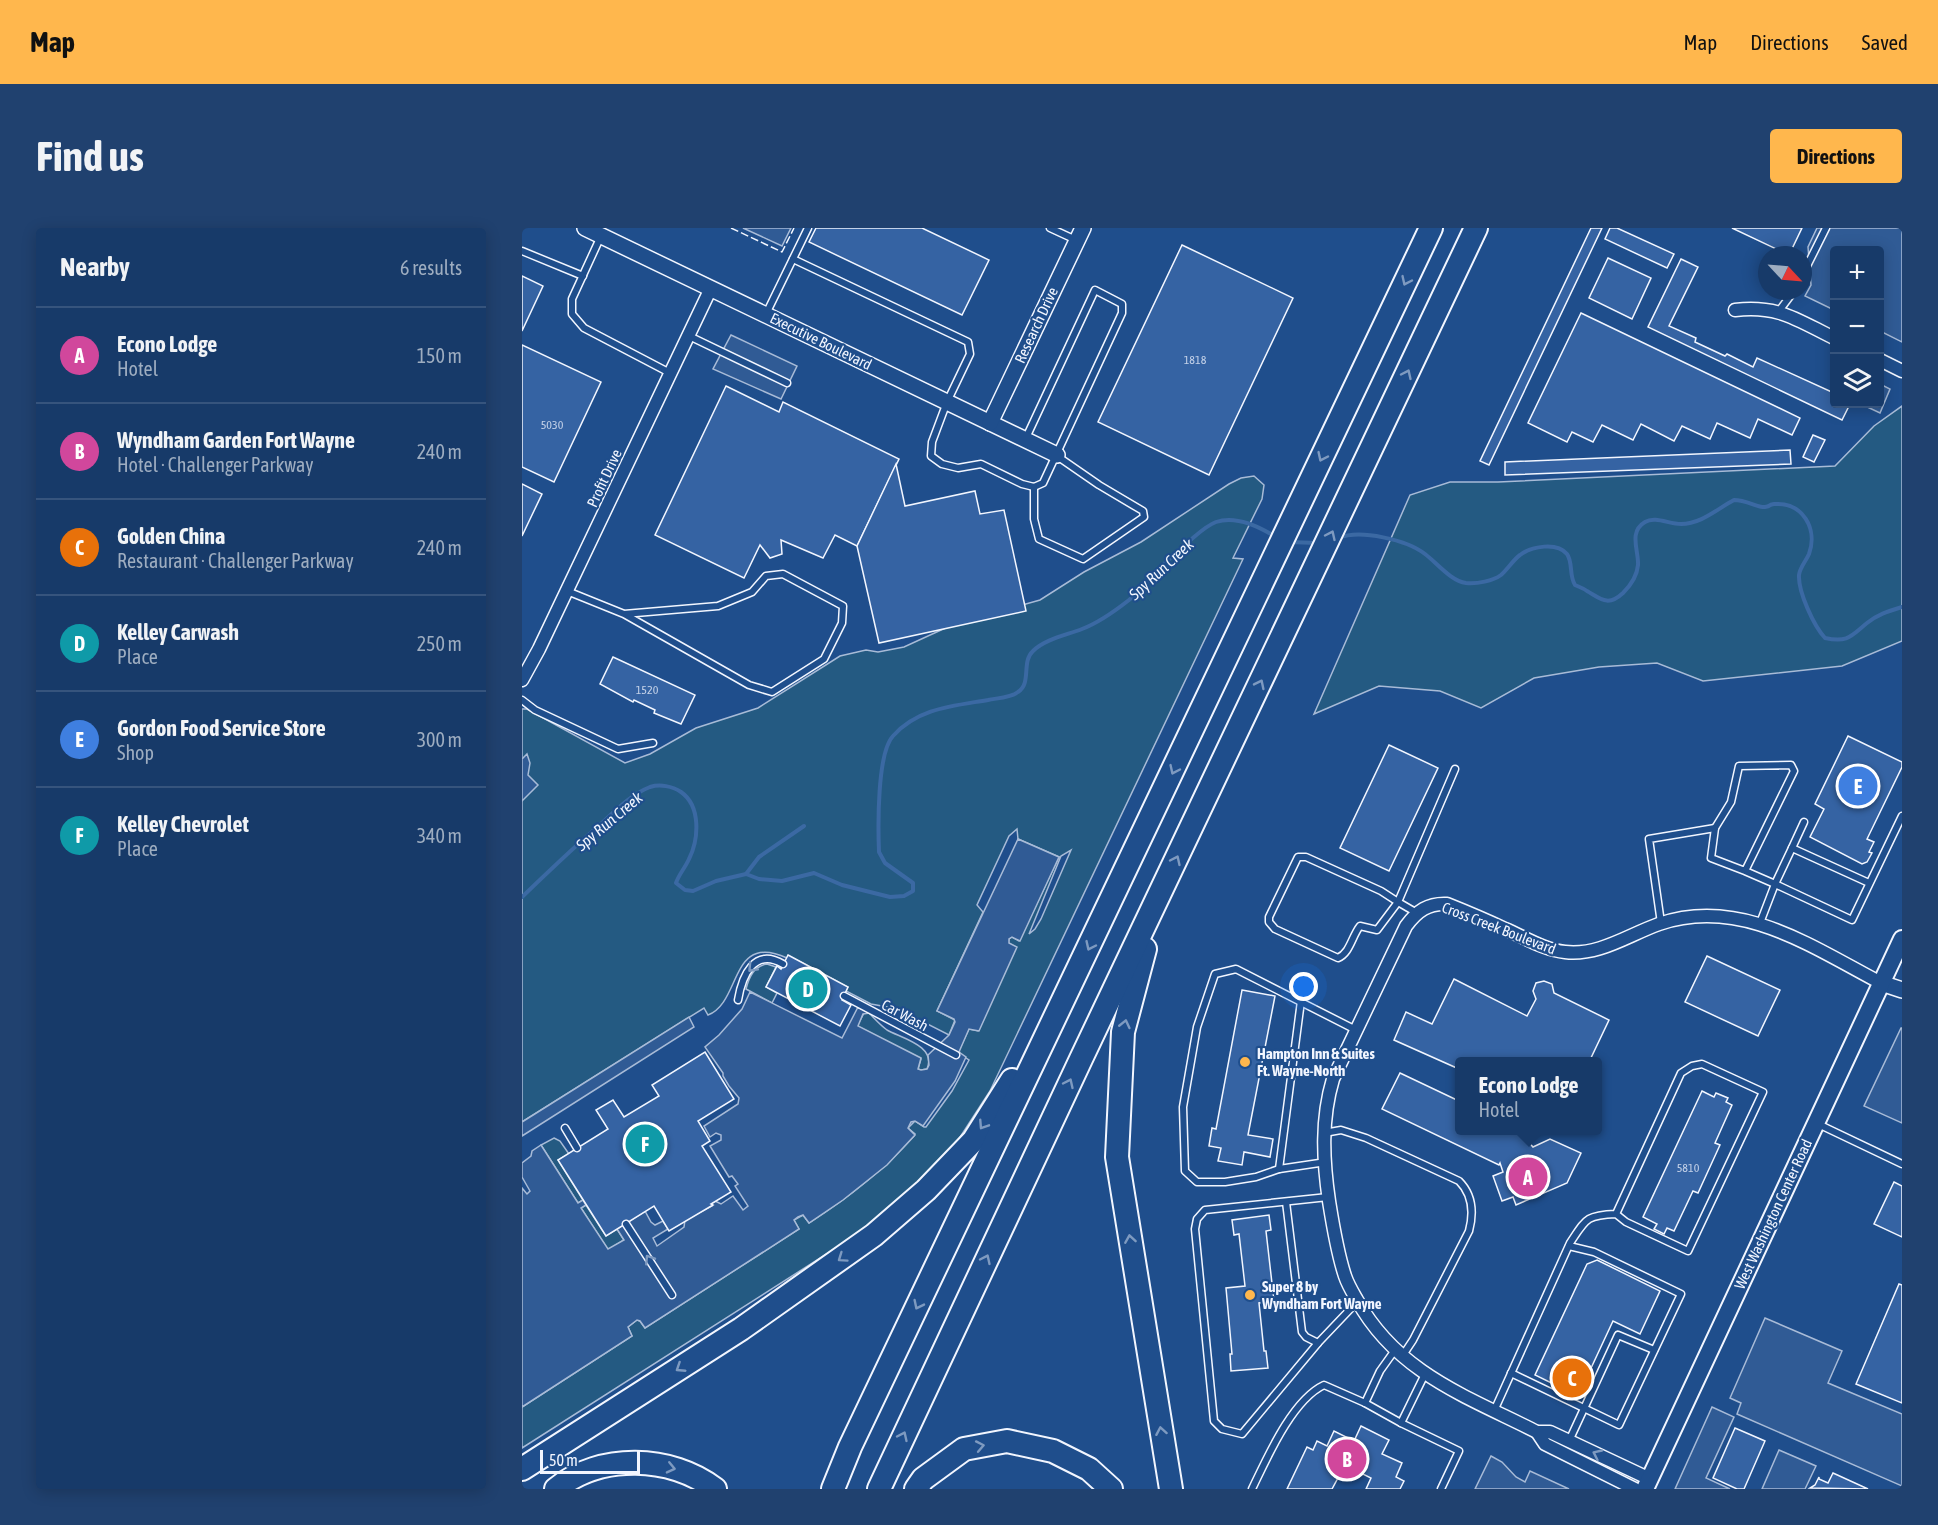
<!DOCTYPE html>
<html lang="en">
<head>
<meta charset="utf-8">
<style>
	body { margin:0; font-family:"Asap Condensed",sans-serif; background:#20416f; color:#f1f3f6 }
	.controls { position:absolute; right:18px; top:18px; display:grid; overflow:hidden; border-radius:6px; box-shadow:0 3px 15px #0003 }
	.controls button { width:54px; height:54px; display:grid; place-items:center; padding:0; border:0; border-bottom:2px solid #36547d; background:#173a69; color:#f1f3f6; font:30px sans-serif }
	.compass { position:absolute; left:1236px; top:18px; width:54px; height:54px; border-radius:50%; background:#173a69; box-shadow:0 3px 15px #0003; rotate:116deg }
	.scale { position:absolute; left:18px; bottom:15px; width:100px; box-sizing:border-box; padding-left:6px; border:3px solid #f2f6ff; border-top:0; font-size:16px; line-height:21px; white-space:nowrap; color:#f2f6ff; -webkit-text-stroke:4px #1f4e8c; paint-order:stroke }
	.you { position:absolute; left:782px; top:759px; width:21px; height:21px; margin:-15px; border:4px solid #fff; border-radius:50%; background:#1a73e8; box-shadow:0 0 0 9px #1a73e833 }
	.badge { display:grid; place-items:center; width:39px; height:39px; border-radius:50%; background:#ffb74d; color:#fff; font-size:20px; font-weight:700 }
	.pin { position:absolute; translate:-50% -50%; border:3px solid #fff; box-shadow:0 2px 6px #0006 }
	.popup { position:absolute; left:933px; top:829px; width:147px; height:78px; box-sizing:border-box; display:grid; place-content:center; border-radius:6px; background:#173a69; filter:drop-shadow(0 2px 4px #0005); font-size:20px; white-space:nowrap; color:#9eadc0 }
	.popup b { font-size:22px; color:#f1f3f6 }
	.popup::after { content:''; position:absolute; left:50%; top:100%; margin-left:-12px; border:12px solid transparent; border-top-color:#173a69 }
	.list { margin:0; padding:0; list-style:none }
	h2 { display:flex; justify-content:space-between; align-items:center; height:78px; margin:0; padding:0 24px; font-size:26px }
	h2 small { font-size:20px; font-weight:400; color:#9eadc0 }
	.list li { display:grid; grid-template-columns:39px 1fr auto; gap:18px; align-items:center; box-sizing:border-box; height:96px; padding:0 24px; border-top:2px solid #36547d }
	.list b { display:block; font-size:22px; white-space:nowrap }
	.list p { margin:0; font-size:20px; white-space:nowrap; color:#9eadc0 }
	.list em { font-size:20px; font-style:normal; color:#9eadc0 }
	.icon { flex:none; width:33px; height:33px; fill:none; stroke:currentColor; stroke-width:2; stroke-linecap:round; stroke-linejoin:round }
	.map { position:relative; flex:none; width:1380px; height:1261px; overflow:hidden; border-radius:6px }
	header { display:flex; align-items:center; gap:36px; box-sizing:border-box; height:84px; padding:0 30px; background:#ffb74d; color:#111 }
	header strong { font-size:28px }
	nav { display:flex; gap:33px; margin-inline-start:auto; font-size:21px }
	.intro { display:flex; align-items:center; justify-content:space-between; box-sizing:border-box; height:144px; padding:0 36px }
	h1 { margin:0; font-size:42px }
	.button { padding:15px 27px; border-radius:6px; background:#ffb74d; color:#111; font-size:21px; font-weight:700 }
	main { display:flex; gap:36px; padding:0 36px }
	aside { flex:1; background:#173a69; border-radius:6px; box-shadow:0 3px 15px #0003 }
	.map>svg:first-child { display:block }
</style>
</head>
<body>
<header>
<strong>Map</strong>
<nav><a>Map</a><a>Directions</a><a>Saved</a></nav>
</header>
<div class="intro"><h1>Find us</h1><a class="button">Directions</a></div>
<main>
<aside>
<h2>Nearby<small>6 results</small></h2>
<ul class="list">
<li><span class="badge" style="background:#d1479c">A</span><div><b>Econo Lodge</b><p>Hotel</p></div><em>150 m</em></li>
<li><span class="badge" style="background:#d1479c">B</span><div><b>Wyndham Garden Fort Wayne</b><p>Hotel · Challenger Parkway</p></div><em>240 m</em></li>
<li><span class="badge" style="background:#e8710a">C</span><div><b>Golden China</b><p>Restaurant · Challenger Parkway</p></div><em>240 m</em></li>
<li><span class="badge" style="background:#0f9aa8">D</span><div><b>Kelley Carwash</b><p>Place</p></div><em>250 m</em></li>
<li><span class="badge" style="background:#3f7fe0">E</span><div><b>Gordon Food Service Store</b><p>Shop</p></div><em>300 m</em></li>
<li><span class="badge" style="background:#0f9aa8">F</span><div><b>Kelley Chevrolet</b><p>Place</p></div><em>340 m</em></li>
</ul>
</aside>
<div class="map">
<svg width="1380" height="1261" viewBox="0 0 1380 1261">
	<rect width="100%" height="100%" fill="#1f4e8c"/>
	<g fill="#245a82" stroke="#a8bbd7" stroke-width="1.5" fill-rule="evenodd">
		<path d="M1380 178V413L1320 438 1181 453 1135 435 1077 439 1012 450 959 480 918 463 857 458 792 486 888 267 928 254H976L1313 238 1352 198Z"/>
		<path d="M732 248 742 257 740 271 711 330 721 331 468 863 433 917 413 942 350 997 0 1220V1179L110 1108 106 1099 115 1092 118 1093 123 1100 277 1001 272 992 281 987 287 995C326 970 361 943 392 908L393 906 386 900 393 893 402 899H404L430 863 447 832 438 826 437 822 447 801 456 803 494 719 486 715 487 711 490 709 497 713 537 629 496 611 495 601 487 608 455 677 461 684 415 783 433 792 427 807 376 781 349 776 324 763 326 759 267 728 265 730C207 704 220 774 186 787L182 780 0 894V481H5L103 535 128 526 174 500 236 480 318 428 344 422 356 424 382 419 430 397 518 372 562 344 619 314 707 256 719 250ZM549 622 519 691 513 701 507 706 539 628Z"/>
		<path d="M245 736 254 739 244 759 255 765 250 775 224 761C227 749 232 738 245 736Z"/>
		<path d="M342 785H347C353 791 358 797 365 802 379 810 415 818 405 841L399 842 396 841 399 831 335 798Z"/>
		<path d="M32 910 38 913 47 926 36 932 61 972 56 975 19 917Z"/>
		<path d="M64 977 84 1008 95 1001 102 1012 86 1022 59 980Z"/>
	</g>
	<g fill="#305b95" stroke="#a8bbd7" stroke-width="1.5">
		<path d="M221 0H269L260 18Z"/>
		<path d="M1295 0H1380V114L1358 103V22H1312V82L1283 68 1289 57 1286 19Z"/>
		<path d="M209 107 275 138 259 171 191 141Z"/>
		<path d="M1358 156 1368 161 1358 185 1339 176H1358Z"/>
		<path d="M5 526 8 535 6 547 16 557 0 573V531Z"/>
		<path d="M496 611 537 629 498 713 490 709 487 711V715L495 719 457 803 447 801 437 824 444 829 433 853 401 898 393 893 389 894 386 900 393 907 365 937 321 972 287 995 281 987 276 989 272 992 277 1001 123 1100 118 1093 115 1092 106 1099 110 1108 0 1179V960L5 966 8 963 0 949V935L9 928 10 923 19 917 56 975 61 972 64 977 59 980 86 1021 102 1012 95 1001 123 983 129 994 133 997 141 993 146 1001 131 1010 135 1018 162 999 163 992 190 978 189 976 193 973 199 976 211 968 221 982 226 978 213 958 216 956 210 948 207 949 188 918 199 912V907L194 905 188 909 182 898 216 876 217 870 207 858 201 848V845L183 819 197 807 220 781 228 764 320 810 336 779 347 785 341 786 336 798 399 830 396 841 399 842 405 841 407 837 406 827 427 807 433 794 432 791 415 783Z"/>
		<path d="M167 789 172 799 0 908V894Z"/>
		<path d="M1379 800H1380V895L1342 878Z"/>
		<path d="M1243 1090 1320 1123 1306 1155 1380 1186V1258L1215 1186 1219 1175 1208 1170Z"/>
		<path d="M1190 1179 1212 1189 1184 1250 1208 1261H1153Z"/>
		<path d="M1257 1222 1294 1238 1283 1261H1240Z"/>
		<path d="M969 1228 980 1234 994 1249 1003 1254 1008 1243 1047 1261H953Z"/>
	</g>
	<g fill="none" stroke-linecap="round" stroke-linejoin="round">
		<g stroke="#3b69a3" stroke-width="4">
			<path d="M817 310C838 301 885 312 903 326 915 335 929 353 944 355 955 356 971 353 979 347 986 341 991 332 998 327 1010 318 1035 314 1045 326 1051 334 1047 348 1053 357 1057 359 1061 360 1065 363 1079 371 1086 379 1101 365 1109 357 1115 349 1116 337 1117 323 1106 304 1123 294 1133 288 1147 296 1159 296 1179 296 1195 281 1212 272 1224 272 1237 280 1243 279 1250 278 1245 277 1252 276 1281 274 1296 301 1287 326 1284 333 1278 339 1277 347 1276 364 1292 398 1303 410 1326 415 1329 408 1345 395 1356 386 1367 383 1380 379"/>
			<path d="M767 314 795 315"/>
			<path d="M224 646 237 651 260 653 292 645 320 657 368 669 382 668 391 663V655L363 635 357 624C356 599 355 525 371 508 396 480 431 478 466 472 475 470 488 470 496 464 510 455 499 434 511 423 523 411 545 407 560 401 576 395 593 383 607 372 618 363 628 350 638 340 649 329 660 319 672 309 679 303 686 297 694 294 714 287 738 299 754 309"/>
			<path d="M0 669C27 643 53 618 81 594 95 581 110 566 128 559 138 556 150 558 159 564 179 578 177 611 167 631 163 640 157 646 154 655L163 662 171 663 194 653 224 646 237 629 282 598"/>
		</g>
	</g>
	<g fill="#3563a3" stroke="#f2f6ff" stroke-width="1.5">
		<path d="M294 0H400L467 32 440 87 287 14Z"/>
		<path d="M1069 0H1080L967 237 958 233Z"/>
		<path d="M1088 0H1095L1152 26 1145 40 1083 11Z"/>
		<path d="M1210 0H1280L1267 27Z"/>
		<path d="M660 17 771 70 687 247 576 194Z"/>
		<path d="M1086 30 1129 50 1110 91 1067 70Z"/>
		<path d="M1159 31 1176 39 1147 98 1174 110 1173 114 1203 128 1205 126 1231 139 1235 130 1312 165V176H1328L1320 192 1126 99Z"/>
		<path d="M0 48 21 58 0 103Z"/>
		<path d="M1059 85 1278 190 1270 207 1236 191 1228 210 1195 195 1188 211 1160 198 1152 213 1119 196 1111 212 1080 197 1071 214 1050 204 1045 214 1006 195Z"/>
		<path d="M0 117 79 154 32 254 0 239Z"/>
		<path d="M204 158 257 184 261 174 377 231 335 318 313 307 301 330 259 312 260 326 248 330 238 317 222 350 133 307Z"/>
		<path d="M1291 207 1303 212 1292 234 1281 229Z"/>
		<path d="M1268 222 1269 236 983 247V234Z"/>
		<path d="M374 236 383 278 453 263 458 286 482 282 504 383 357 415 335 318Z"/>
		<path d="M0 256 20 266 0 308Z"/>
		<path d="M91 429 173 467 159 496 132 485 133 482 112 472 111 474 78 456Z"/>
		<path d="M1326 508 1380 534V539L1345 611 1352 614 1347 624 1350 625 1345 634 1340 636 1288 609 1302 581 1293 576Z"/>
		<path d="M867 517 916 540 867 643 818 620Z"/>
		<path d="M266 727 326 759 320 772 329 777 318 798 244 759 255 738 259 741Z"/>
		<path d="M1185 728 1258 762 1236 808 1163 774Z"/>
		<path d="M932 751 1005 788 1014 771 1011 763 1014 755 1022 753 1030 756 1032 765 1087 792 1067 834H937V841L872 812 884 784 910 796Z"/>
		<path d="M720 762 753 768 726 907 751 911 748 929 722 924 720 937 696 933 699 920 687 918 690 900 694 901Z"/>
		<path d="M183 824 212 871 176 893 188 913 180 918 209 964 189 976 191 977 147 1003 132 978 84 1008 36 932 86 901 74 882 91 872 102 889 137 868 130 857Z"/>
		<path d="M878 845 937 873V902H996L1011 919 1028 911 1059 925 1045 955 994 977 991 969 980 973 971 948 981 944 978 935 977 937 860 881Z"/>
		<path d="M1180 863 1192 869 1194 865 1206 870 1204 874 1210 877 1193 915 1198 917 1176 965 1171 963 1152 1003 1145 1000 1142 1006 1132 1001 1135 996 1121 989Z"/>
		<path d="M1372 954 1380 958V1009L1352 996Z"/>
		<path d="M747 987 749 1002 744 1003 752 1073 737 1075 742 1123H744L746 1140 709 1143 708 1126H710L704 1060 723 1058 717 1006 712 1007 710 992Z"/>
		<path d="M1075 1032 1138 1063 1118 1106 1091 1093 1056 1168 1013 1147 1065 1036Z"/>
		<path d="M1377 1056 1380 1057V1175L1334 1156Z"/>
		<path d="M839 1198 867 1212 860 1226 880 1235 874 1249 882 1253 878 1261H844L849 1250 823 1237 810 1261H765L785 1219 791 1222 795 1213 805 1218 812 1203 832 1213Z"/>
		<path d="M1213 1200 1243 1213 1222 1261H1215L1191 1250Z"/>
		<path d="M1311 1245 1346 1261 1288 1260 1293 1257 1297 1249V1251L1306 1255Z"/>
	</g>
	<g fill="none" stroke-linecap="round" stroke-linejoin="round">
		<g stroke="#f2f6ff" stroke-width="9">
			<g id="service">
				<path d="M528 0 554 12"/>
				<path d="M79 8 50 71V86L62 100 148 145"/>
				<path d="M0 23 61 48"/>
				<path d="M271 31 446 114 448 126 425 174 410 214 409 228 420 236 436 240 459 236 500 256 512 259 521 255 600 85V76L573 62 503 212"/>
				<path d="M1281 46 1304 0"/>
				<path d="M1257 83 1272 63"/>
				<path d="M244 86 286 0"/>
				<path d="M167 108 265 155"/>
				<path d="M512 259V291L517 311 561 331 622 289 621 283 577 257 535 228"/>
				<path d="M45 363 102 386 196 378 230 364 244 348 261 346 321 378 320 395 302 431 250 464 227 457 102 386"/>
				<path d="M0 472 13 482 96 521 131 515"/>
				<path d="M1270 620 1282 594"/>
				<path d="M776 629H784L859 663 876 674 855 702 838 698C830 708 828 725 816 730L753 701 747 694V689Z"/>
				<path d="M1223 643 1189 630 1193 600 1209 574 1217 538 1269 537 1272 543 1223 643 1253 656 1270 620 1347 655"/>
				<path d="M895 685 876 674 933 541"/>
				<path d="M1139 695 1127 611 1193 600"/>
				<path d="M1238 695 1253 656 1330 692 1380 588"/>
				<path d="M322 768 434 827"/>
				<path d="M216 772C220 748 232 719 261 736"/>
				<path d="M1294 895 1380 936"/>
				<path d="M43 900 55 920"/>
				<path d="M802 905 819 902 844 910 937 953C951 967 952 984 947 1003L891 1112 881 1127"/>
				<path d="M804 934 757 941 734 949 703 954H675L663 943 661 879 675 799 693 746 714 741 834 802"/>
				<path d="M757 941 779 773"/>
				<path d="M806 969 683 982 675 991 673 1001 692 1193 700 1201 720 1206 796 1115 835 1074"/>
				<path d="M764 974 780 1104 784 1109 796 1115"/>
				<path d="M104 996 150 1067"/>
				<path d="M989 1145 1097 1197 1159 1066 1072 1024 1047 1018"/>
				<path d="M903 1146 879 1195 937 1223 919 1261"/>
				<path d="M843 1175 879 1195"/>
				<path d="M972 1183 1048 1015C1064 991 1064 987 1094 986L1104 994 1166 1023 1241 864 1180 836 1170 838 1159 845 1094 986"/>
				<path d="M1047 1213 1096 1107 1132 1122"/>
				<path d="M730 1261C745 1230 770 1172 802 1157L843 1175 858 1143 873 1122"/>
			</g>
		</g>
		<g stroke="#f2f6ff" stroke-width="15">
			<g id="minor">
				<path d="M1213 82C1257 77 1275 92 1312 110"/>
				<path d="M1358 132 1380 143"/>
				<path d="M0 452 17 421 189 60"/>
				<path d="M1015 1204 1023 1216 1113 1261"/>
				<path d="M1128 1251 1028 1204H1015C946 1169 875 1145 835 1072 831 1065 826 1057 823 1048 815 1024 811 998 807 973 801 932 799 891 811 851L884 698C895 683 906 675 925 676 945 684 964 692 983 701 1002 709 1022 722 1043 724 1077 728 1106 707 1137 696 1218 668 1290 719 1359 755"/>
			</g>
		</g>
		<g stroke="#f2f6ff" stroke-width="18">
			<g id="tertiary">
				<path d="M63 0 535 227"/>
				<path d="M468 195 561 0"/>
				<path d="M1359 755 1380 762"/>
			</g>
		</g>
		<g stroke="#f2f6ff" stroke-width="20">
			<path id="secondary" d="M1123 1261 1380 711"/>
		</g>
		<g stroke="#f2f6ff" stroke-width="26">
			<g id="motorway">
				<path d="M623 721 601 804 595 929 649 1261"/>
				<path d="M0 1241 219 1101 352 1007 404 962 452 912 490 852"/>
				<path d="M34 1261C78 1225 149 1227 193 1261"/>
				<path d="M311 1261 328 1219 909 0"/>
				<path d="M357 1261 559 831 954 0"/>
				<path d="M394 1261 401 1251 442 1221 485 1213 531 1223 567 1241 589 1261"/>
			</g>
		</g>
		<use href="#service" stroke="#1f4e8c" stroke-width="6"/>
		<use href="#minor" stroke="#1f4e8c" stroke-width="12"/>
		<use href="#tertiary" stroke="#1f4e8c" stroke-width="15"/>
		<use href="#secondary" stroke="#1f4e8c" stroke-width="16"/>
		<use href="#motorway" stroke="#1f4e8c" stroke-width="22"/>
		<path stroke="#f2f6ff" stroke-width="1.5" stroke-dasharray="8 3" stroke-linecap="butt" d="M209 0 260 24 272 0"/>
	</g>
	<defs><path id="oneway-chevron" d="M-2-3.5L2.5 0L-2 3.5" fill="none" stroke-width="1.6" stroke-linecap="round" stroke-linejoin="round" transform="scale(1.5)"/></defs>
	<g stroke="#7e9ac0">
		<use href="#oneway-chevron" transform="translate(884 53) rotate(115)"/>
		<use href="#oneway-chevron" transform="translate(885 146) rotate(-65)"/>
		<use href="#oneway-chevron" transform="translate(800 229) rotate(115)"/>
		<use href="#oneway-chevron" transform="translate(809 307) rotate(-65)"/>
		<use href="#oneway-chevron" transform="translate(738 456) rotate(-64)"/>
		<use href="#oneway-chevron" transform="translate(652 542) rotate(115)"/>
		<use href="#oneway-chevron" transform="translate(654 632) rotate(-65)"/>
		<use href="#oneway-chevron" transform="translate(568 718) rotate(115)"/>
		<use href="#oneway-chevron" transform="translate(230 740) rotate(133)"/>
		<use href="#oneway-chevron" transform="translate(603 796) rotate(-77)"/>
		<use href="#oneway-chevron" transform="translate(547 855) rotate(-65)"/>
		<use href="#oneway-chevron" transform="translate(461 897) rotate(123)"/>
		<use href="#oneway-chevron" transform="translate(608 1011) rotate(-99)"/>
		<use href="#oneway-chevron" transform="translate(320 1030) rotate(145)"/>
		<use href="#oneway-chevron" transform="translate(127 1031) rotate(-123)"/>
		<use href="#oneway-chevron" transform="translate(464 1031) rotate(-65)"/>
		<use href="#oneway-chevron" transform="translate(396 1077) rotate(116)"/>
		<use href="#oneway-chevron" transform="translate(158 1140) rotate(147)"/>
		<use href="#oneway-chevron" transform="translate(639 1203) rotate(-100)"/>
		<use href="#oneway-chevron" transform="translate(381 1208) rotate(-65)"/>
		<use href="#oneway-chevron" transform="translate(458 1218) rotate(-11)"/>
		<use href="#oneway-chevron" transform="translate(1075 1226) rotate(-155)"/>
		<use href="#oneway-chevron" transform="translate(149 1240) rotate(13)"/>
	</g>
	<g fill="#ffb74d" stroke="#1f4e8c" stroke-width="2">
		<circle cx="723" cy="834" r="6"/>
		<circle cx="728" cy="1067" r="6"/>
	</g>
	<g text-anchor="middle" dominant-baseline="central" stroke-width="4.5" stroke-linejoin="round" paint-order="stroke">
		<g font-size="12" fill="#c3d1e8">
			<text x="673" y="132">1818</text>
			<text x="30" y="197">5030</text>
			<text x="125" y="462">1520</text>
			<text x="1166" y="940">5810</text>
		</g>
		<g font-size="15" fill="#f2f6ff" stroke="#1f4e8c">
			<text transform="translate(514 97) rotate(-65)">Research Drive</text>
			<text transform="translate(299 113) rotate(26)">Executive Boulevard</text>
			<text transform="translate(82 250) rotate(-65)">Profit Drive</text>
			<text transform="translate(977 700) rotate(21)">Cross Creek Boulevard</text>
			<text transform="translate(383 787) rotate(28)">Car Wash</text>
			<text transform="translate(1251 986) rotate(-65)">West Washington Center Road</text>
		</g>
		<g font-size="15" font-weight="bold" fill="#f2f6ff" stroke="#1f4e8c" text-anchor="start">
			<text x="735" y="825">Hampton Inn &amp; Suites<tspan x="735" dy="17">Ft. Wayne-North</tspan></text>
			<text x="740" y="1058">Super 8 by<tspan x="740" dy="17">Wyndham Fort Wayne</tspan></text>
		</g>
		<g font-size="16" font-style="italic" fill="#f2f6ff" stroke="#1f4e8c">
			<text transform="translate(639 341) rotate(-43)">Spy Run Creek</text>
			<text transform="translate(87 593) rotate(-40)">Spy Run Creek</text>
		</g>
	</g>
</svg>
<div class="controls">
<button>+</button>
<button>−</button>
<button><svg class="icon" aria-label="layers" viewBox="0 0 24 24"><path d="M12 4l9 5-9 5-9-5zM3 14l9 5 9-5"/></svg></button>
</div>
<svg class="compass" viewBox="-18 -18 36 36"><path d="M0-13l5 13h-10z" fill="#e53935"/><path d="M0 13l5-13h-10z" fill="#9eadc0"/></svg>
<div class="scale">50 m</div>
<div class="you"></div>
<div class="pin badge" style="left:1006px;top:949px;background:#d1479c">A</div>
<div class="popup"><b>Econo Lodge</b>Hotel</div>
<div class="pin badge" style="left:825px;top:1231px;background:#d1479c">B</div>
<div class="pin badge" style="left:1050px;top:1150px;background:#e8710a">C</div>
<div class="pin badge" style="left:286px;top:761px;background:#0f9aa8">D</div>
<div class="pin badge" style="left:1336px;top:558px;background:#3f7fe0">E</div>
<div class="pin badge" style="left:123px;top:916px;background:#0f9aa8">F</div>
</div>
</main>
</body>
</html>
